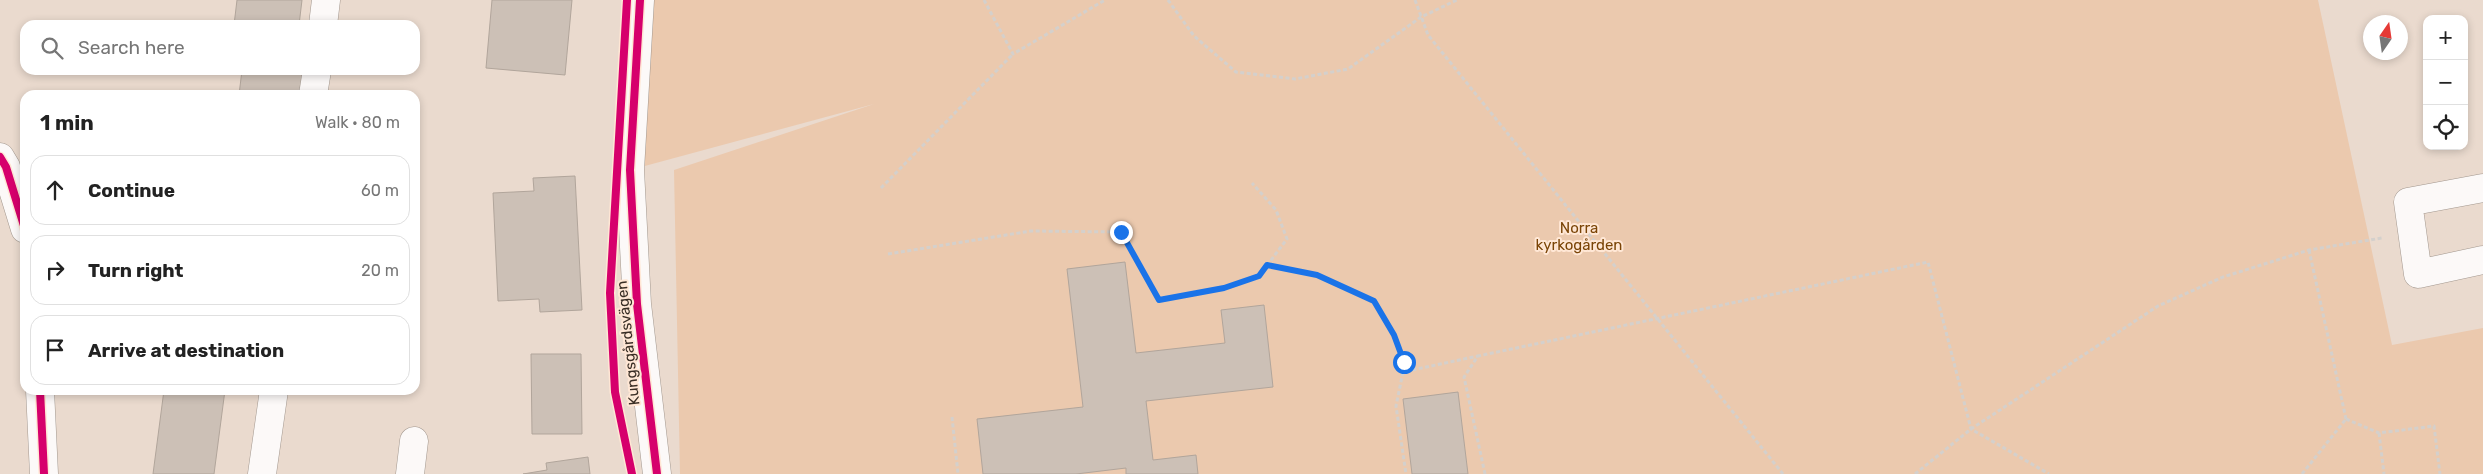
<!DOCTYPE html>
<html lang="en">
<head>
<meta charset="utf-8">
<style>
	body { margin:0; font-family:Rubik,sans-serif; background:#f2f2f2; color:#222 }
	.controls { position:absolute; right:15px; top:15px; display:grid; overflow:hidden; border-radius:10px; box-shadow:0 2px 8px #0003 }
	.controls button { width:45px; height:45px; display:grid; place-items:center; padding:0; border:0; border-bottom:1px solid #e0e0e0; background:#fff; color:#222; font:25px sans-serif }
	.compass { position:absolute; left:2363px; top:15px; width:45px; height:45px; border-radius:50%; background:#fff; box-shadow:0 2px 8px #0003; rotate:13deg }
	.stop { position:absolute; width:15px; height:15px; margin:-11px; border:4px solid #1a73e8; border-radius:50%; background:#fff }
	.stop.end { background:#1a73e8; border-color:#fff; box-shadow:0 1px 5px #0008 }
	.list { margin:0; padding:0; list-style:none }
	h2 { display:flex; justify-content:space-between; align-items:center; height:65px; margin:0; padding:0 20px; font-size:21px }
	h2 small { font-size:16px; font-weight:400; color:#767676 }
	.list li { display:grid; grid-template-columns:32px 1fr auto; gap:15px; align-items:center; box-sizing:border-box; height:70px; margin:0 10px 10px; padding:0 10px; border:1px solid #e0e0e0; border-radius:15px }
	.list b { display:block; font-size:19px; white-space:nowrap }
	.list em { font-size:16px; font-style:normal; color:#767676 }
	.icon { flex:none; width:28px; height:28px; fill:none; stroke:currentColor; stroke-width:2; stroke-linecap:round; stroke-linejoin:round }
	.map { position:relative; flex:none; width:2483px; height:474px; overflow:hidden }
	.search { position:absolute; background:#fff; box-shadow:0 2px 8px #0003; left:20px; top:20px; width:400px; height:55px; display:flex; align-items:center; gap:12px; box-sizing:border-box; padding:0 18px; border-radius:15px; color:#767676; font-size:19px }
	.panel { position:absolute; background:#fff; box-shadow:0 2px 8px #0003; left:20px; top:90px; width:400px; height:305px; border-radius:15px }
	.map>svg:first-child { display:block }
</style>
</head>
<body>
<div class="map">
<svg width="2483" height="474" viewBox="0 0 2483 474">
	<rect width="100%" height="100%" fill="#eadace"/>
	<path fill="#ebc9ae" d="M640 0H2318L2392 345 2483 328V474H680L674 170 874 104 630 170Z"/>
	<g fill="#ccc0b6" stroke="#b1a59b">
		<path d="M237 0H302L299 25H234Z"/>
		<path d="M492 0H572L565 75 486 68Z"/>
		<path d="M242 70H307L303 95H239Z"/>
		<path d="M575 176 582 310 540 312 539 299 498 301 493 193 534 191 533 178Z"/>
		<path d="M1125 262 1136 353 1225 343 1221 310 1264 305 1273 387 1146 401 1153 460 1196 455 1198 474H1126V468L1076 474H983L977 419 1083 407 1067 269Z"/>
		<path d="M531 354H581L582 434H532Z"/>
		<path d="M164 390H225L214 474H153Z"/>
		<path d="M1458 392 1468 474H1412L1403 399Z"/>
		<path d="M588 457 590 474H523L547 470 546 463Z"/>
	</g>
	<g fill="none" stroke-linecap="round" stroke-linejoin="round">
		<g stroke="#a2978e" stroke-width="29">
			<g id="minor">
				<path d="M640 0 630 170 637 304 657 474"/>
				<path d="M323 25 326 0"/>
				<path d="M313 95 317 70"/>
				<path d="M0 157 6 167 25 229"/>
				<path d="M2483 188 2408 202 2418 274 2483 260"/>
				<path d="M40 390 44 474"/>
				<path d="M262 474 274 390"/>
				<path d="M410 474 414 441"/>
			</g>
		</g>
		<g stroke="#d4d0cc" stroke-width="3" stroke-dasharray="4 2.5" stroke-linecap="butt">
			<path d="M984 0 1013 54 1105 0"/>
			<path d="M1168 0 1194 36 1236 72 1295 79 1348 69 1421 17 1457 0"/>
			<path d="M1415 0 1428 35 1783 474"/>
			<path d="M881 188 1013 54"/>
			<path d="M2309 250 2346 419"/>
			<path d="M888 254 1031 231 1121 232 1159 300 1224 288 1259 276 1287 239 1276 210 1252 183"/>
			<path d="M1267 265 1317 275 1374 301 1394 335 1404 362 1403 372 1478 356"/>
			<path d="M1403 372 1396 406 1406 474"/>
			<path d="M952 417 958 474"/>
			<path d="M2346 419 2379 433 2434 426 2440 474"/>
			<path d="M2379 433 2384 474"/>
			<path d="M1485 474 1464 377 1478 356 1928 262 1971 429 2049 474"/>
			<path d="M1915 474 1971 429 2158 306 2223 277 2309 250 2382 238"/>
			<path d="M2302 474 2346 419"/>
		</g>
		<use href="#minor" stroke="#fcf9f8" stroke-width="28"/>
		<g stroke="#ffe7d5" stroke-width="11">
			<g id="cycleway">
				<path d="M627 0 610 293 615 392 632 474"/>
				<path d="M640 0 630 170 637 304 657 474"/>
				<path d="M0 157 6 167 25 229"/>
				<path d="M40 390 44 474"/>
			</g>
		</g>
		<use href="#cycleway" stroke="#d6006c" stroke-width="8"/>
	</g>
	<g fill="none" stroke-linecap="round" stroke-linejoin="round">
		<path stroke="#1a73e8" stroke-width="6" d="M1121 232 1159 300 1224 288 1259 276 1267 265 1317 275 1374 301 1394 335 1404 362"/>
	</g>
	<g text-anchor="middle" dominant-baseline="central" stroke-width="4" stroke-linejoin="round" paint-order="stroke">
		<g font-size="15" fill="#7a4406" stroke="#ffe7d5">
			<text x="1579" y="228">Norra<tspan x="1579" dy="17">kyrkogården</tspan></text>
		</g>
		<g font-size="15" fill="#392e25" stroke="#ffe7d5">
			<text transform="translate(628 343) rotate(-96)">Kungsgårdsvägen</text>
		</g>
	</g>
</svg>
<div class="controls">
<button>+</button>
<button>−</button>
<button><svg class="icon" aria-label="locate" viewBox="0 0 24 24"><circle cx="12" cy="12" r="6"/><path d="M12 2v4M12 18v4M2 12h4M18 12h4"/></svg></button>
</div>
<svg class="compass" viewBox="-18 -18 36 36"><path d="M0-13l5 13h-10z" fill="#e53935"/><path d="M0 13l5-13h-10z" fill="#767676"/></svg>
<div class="stop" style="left:1404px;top:362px"></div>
<div class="stop end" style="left:1121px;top:232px"></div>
<div class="search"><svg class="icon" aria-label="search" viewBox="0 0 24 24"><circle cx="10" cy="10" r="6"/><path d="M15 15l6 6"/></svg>Search here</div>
<section class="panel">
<h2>1 min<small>Walk · 80 m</small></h2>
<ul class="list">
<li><svg class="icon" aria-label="ahead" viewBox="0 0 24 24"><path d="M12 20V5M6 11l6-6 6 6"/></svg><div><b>Continue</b></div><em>60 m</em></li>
<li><svg class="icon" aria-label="right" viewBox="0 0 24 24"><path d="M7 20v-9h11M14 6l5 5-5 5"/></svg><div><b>Turn right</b></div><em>20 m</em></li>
<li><svg class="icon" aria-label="arrive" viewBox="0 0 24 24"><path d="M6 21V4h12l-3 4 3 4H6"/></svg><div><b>Arrive at destination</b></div></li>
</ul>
</section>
</div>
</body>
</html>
